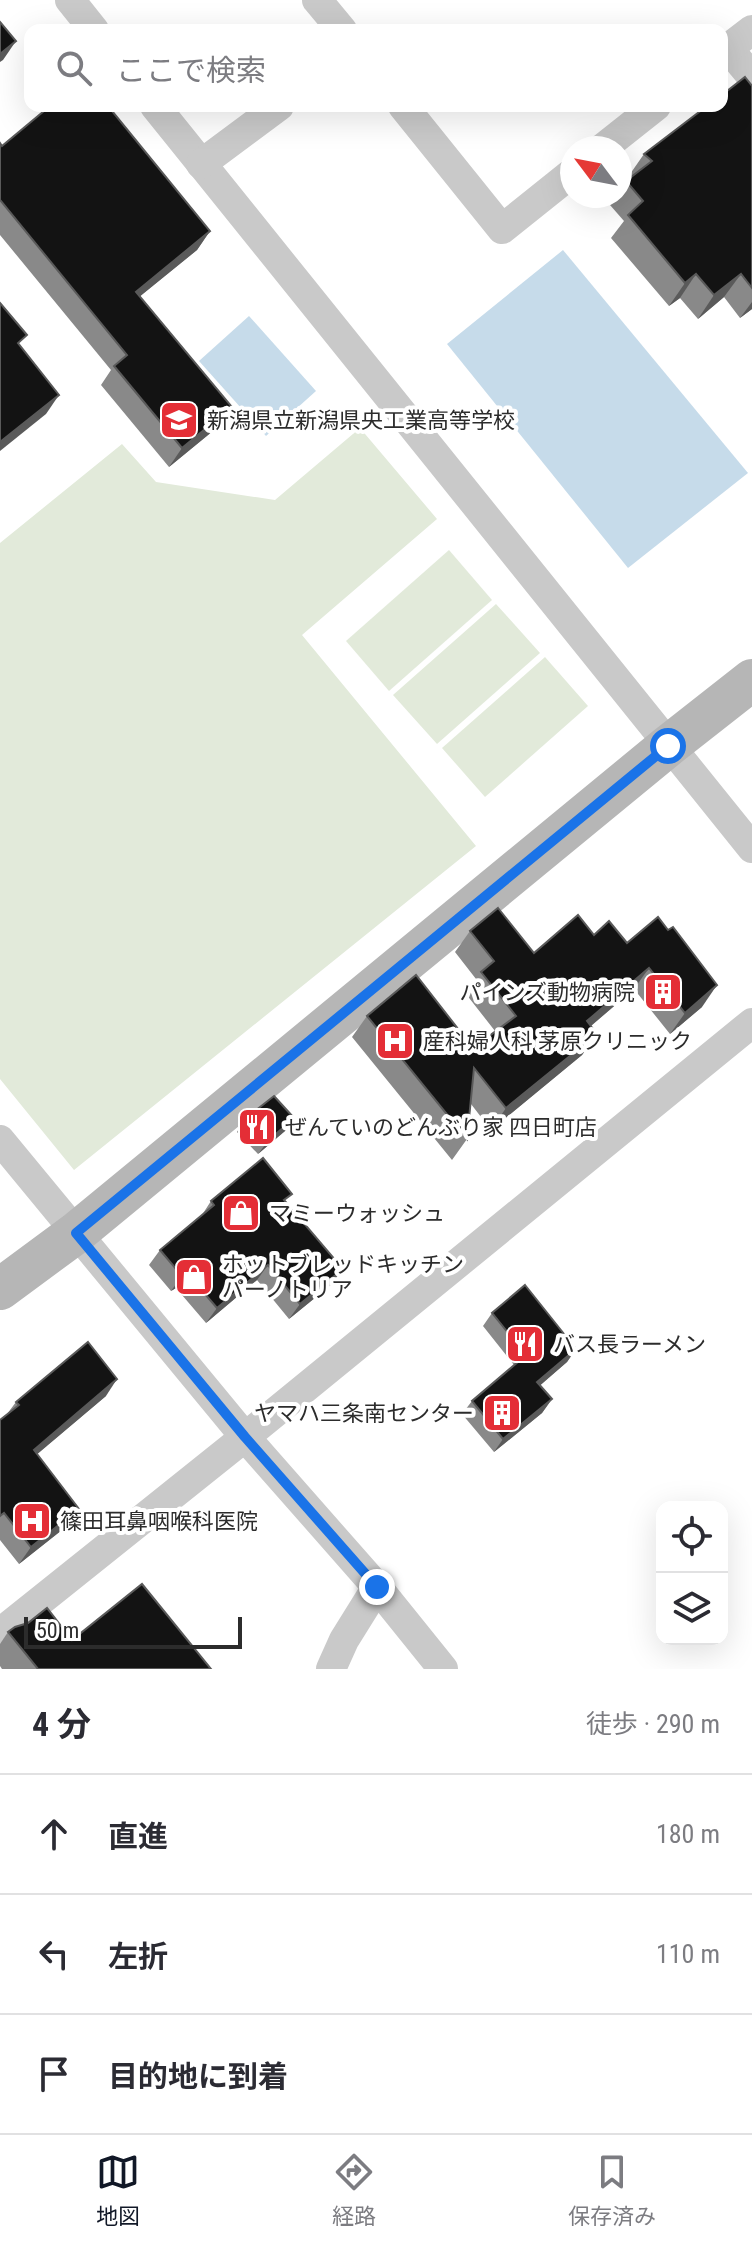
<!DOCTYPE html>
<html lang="ja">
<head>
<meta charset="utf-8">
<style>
	body { margin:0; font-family:"Roboto Condensed","Noto Sans JP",sans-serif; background:#f2f2f3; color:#2b2b33 }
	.controls { position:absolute; right:24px; bottom:24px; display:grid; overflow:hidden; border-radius:16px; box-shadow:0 8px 32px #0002 }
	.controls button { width:72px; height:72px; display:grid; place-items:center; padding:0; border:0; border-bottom:2px solid #e1e1e2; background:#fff; color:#2b2b33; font:40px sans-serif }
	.compass { position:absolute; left:560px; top:136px; width:72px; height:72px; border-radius:50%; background:#fff; box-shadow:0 8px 32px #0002; rotate:302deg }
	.scale { position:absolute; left:24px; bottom:20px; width:218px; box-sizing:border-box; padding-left:8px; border:4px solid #2c2c2c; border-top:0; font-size:22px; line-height:28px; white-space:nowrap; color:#2c2c2c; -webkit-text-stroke:6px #fff; paint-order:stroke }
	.stop { position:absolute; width:24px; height:24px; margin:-18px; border:6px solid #1a73e8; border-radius:50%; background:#fff }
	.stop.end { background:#1a73e8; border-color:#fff; box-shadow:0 2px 8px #0008 }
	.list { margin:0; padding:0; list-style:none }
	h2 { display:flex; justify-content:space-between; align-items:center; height:104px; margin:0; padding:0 32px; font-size:34px }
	h2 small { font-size:26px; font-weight:400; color:#7c7c81 }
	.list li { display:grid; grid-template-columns:52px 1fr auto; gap:24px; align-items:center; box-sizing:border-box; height:120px; padding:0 32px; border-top:2px solid #e1e1e2 }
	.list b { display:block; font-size:30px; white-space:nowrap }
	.list em { font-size:26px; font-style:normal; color:#7c7c81 }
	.icon { flex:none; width:44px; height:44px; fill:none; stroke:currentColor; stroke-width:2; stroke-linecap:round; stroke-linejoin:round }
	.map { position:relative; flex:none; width:752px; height:1669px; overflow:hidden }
	.search { position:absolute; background:#fff; box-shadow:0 8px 32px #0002; left:24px; right:24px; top:24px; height:88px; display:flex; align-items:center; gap:20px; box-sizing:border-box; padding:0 28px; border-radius:16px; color:#7c7c81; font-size:30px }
	.sheet { height:464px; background:#fff }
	nav { display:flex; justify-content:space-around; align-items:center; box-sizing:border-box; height:112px; border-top:2px solid #e1e1e2; background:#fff; font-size:22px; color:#7c7c81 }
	nav a { display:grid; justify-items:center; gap:4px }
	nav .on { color:#111827 }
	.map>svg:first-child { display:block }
</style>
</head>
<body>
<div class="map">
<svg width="752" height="1669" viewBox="0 0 752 1669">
	<rect width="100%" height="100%" fill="#fff"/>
	<g fill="#e2eada">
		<path d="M360 428 437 519 302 635 476 846 74 1170 0 1079V543L122 444 156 482 275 500Z"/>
		<path d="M449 550 492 600 389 691 346 641Z"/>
		<path d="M496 604 540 653 437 744 393 695Z"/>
		<path d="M545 657 588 706 485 797 442 748Z"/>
	</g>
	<g fill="#c6dbea">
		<path d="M563 250 748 473 628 568 447 344Z"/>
		<path d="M249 316 316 391 266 436 199 361Z"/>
	</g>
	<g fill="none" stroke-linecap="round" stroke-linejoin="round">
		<g stroke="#c9c9c9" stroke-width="30">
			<path d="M70 0 94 30"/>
			<path d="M317 0 342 30"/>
			<path d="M728 48 752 77"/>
			<path d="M722 53 752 30"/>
			<path d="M155 106 752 848"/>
			<path d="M403 106 502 229 572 173"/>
			<path d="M603 148 656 106"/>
			<path d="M201 164 279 106"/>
			<path d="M0 1140 245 1437 377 1587 443 1669"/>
			<path d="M0 1633 245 1437 752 1023"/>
			<path d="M331 1669 344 1640 377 1587"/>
		</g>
		<path stroke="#b6b6b6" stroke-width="42" d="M0 1289 76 1233 668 746 752 680"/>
	</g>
	<g fill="#898989">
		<path d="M752 86V309L740 318 724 297 698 319 680 298 669 306 611 238 624 221 610 205 616 196H620V190L629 179 628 177 644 154Z"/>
		<path d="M0 143 2 146 210 231 197 250 140 296 219 426 169 467 101 385 111 370 0 235Z"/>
		<path d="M470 931 534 953 594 935 627 943 702 1007 670 1034 634 989 591 1026 597 1034 582 1055 491 1130 471 1104 467 1139 452 1160 352 1037 367 1016 473 1048 495 1031 466 994 476 979 455 952Z"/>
		<path d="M246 1118 285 1131 258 1154 237 1132Z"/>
		<path d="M211 1201 286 1202 332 1284 289 1319 257 1280 206 1323 176 1288 171 1291 149 1265 160 1250 202 1215Z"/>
		<path d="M492 1313 576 1349 567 1362 540 1385 552 1399 542 1413 494 1452 462 1414 472 1401 514 1365 483 1326Z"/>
		<path d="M106 1396 37 1454 67 1526 19 1564 0 1540V1420L7 1414 16 1402Z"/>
		<path d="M8 1632 72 1640 211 1669H2L0 1666V1644Z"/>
	</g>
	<g fill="#5a5a5a">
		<path d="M16 41 3 60 0 62V54Z"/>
		<path d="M210 231 197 250 122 311 136 292Z"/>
		<path d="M696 274 680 298 669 306 685 283Z"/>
		<path d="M741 274 724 297 698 319 714 295Z"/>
		<path d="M752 302V309L740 318Z"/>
		<path d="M59 395 46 414 0 451V442Z"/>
		<path d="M232 407 219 426 169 467 182 448Z"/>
		<path d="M649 968 634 989 572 1042 587 1021Z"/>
		<path d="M717 985 702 1007 670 1034 685 1013Z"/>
		<path d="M597 1034 582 1055 491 1130 506 1108Z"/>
		<path d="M294 1118 285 1131 258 1154 268 1141Z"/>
		<path d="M268 1265 257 1280 206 1323 217 1308Z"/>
		<path d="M343 1269 332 1284 289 1319 300 1304Z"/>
		<path d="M187 1273 176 1288 171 1291 182 1276Z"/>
		<path d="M576 1349 567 1362 528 1396 537 1382Z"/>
		<path d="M117 1379 106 1396 22 1467 34 1450Z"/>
		<path d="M552 1399 542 1413 494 1452 503 1439Z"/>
		<path d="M79 1509 67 1526 19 1564 31 1547Z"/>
	</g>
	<g fill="#131313" stroke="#5a5a5a" stroke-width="2">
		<path d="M0 22 16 41 0 54Z"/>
		<path d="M745 77 752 86V288L741 274 714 295 696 274 685 283 628 215 643 201 626 181 652 161 644 154 707 106H722V95Z"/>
		<path d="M50 106H108L210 231 136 292 232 407 182 448 114 366 127 355 0 200V143L2 146Z"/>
		<path d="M0 303 27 335 18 343 59 395 0 442Z"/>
		<path d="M498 908 534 953 578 915 594 935 609 921 627 943 658 917 668 930 673 927 717 985 685 1013 649 968 587 1021 597 1034 506 1108 474 1068 467 1139 367 1016 416 975 473 1048 516 1016 481 972 494 961 470 931Z"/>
		<path d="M274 1096 294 1118 268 1141 246 1118Z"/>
		<path d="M263 1158 292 1194 284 1200 343 1269 300 1304 268 1265 217 1308 187 1273 182 1276 160 1250 214 1205 211 1201Z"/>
		<path d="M525 1285 576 1349 537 1382 552 1399 503 1439 472 1401 526 1355 492 1313Z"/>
		<path d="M88 1342 117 1379 34 1450 79 1509 31 1547 4 1513 0 1516V1420L19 1405 16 1402Z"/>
		<path d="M142 1584 211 1669H38L8 1632 15 1627 28 1623 47 1608 72 1640Z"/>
	</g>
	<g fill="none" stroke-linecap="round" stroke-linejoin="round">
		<path stroke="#1a73e8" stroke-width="10" d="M377 1587 245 1437 76 1233 668 746"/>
	</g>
	<defs>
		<g id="school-square" transform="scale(2)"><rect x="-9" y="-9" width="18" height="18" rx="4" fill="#e42e36" stroke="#fff"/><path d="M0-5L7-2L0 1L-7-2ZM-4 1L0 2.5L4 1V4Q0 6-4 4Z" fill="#fff"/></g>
		<g id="building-square" transform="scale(2)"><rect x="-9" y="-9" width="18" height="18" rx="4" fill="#e42e36" stroke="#fff"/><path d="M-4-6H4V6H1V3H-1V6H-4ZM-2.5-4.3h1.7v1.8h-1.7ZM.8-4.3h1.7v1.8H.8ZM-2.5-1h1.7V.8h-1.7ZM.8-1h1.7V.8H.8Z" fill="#fff"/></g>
		<g id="hospital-square" transform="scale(2)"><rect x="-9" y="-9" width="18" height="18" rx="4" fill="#e42e36" stroke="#fff"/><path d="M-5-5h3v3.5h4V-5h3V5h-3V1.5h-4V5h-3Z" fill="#fff"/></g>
		<g id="restaurant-square" transform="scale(2)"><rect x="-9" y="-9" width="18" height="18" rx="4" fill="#e42e36" stroke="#fff"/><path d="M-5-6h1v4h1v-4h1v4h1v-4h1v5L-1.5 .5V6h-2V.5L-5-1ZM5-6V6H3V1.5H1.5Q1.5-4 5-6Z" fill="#fff"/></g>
		<g id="shop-square" transform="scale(2)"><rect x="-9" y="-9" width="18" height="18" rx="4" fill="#e42e36" stroke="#fff"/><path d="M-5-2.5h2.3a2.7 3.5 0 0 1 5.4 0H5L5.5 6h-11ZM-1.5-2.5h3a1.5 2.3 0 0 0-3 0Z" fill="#fff"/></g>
	</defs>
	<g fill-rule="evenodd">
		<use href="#school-square" x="179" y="420"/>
		<use href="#building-square" x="663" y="992"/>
		<use href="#hospital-square" x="395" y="1041"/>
		<use href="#restaurant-square" x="257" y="1127"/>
		<use href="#shop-square" x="241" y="1213"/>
		<use href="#shop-square" x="194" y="1277"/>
		<use href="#restaurant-square" x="525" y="1344"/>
		<use href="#building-square" x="502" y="1413"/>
		<use href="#hospital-square" x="32" y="1521"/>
	</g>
	<g text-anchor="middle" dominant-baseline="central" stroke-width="8" stroke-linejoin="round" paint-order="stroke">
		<g font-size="22" fill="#2c2c2c" stroke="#fff" text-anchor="start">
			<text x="207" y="420">新潟県立新潟県央工業高等学校</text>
			<text x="635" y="992" text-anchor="end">パインズ動物病院</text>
			<text x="423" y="1041">産科婦人科 茅原クリニック</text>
			<text x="285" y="1127">ぜんていのどんぶり家 四日町店</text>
			<text x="269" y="1213">マミーウォッシュ</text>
			<text x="222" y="1264">ホットブレッドキッチン<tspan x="222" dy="25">パーノトリア</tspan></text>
			<text x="553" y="1344">バス長ラーメン</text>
			<text x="474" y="1413" text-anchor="end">ヤマハ三条南センター</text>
			<text x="60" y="1521">篠田耳鼻咽喉科医院</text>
		</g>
	</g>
</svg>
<div class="controls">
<button><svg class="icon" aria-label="locate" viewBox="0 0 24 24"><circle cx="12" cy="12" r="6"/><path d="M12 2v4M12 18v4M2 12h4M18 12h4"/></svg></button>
<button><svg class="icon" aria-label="layers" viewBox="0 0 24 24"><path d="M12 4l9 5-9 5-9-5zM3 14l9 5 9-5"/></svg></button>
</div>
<svg class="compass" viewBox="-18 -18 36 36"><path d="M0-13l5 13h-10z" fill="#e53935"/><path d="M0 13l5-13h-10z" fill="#7c7c81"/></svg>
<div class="scale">50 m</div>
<div class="stop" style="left:668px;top:746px"></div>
<div class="stop end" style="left:377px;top:1587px"></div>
<div class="search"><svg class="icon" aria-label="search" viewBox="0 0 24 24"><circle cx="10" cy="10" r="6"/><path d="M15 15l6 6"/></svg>ここで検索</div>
</div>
<section class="sheet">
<h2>4 分<small>徒歩 · 290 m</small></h2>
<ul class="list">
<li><svg class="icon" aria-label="ahead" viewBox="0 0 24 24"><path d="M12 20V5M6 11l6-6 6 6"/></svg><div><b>直進</b></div><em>180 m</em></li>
<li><svg class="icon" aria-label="left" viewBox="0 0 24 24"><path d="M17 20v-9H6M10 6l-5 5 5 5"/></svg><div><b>左折</b></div><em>110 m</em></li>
<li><svg class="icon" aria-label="arrive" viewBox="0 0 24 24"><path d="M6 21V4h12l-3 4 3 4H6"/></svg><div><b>目的地に到着</b></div></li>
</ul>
</section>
<nav>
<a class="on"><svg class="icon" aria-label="map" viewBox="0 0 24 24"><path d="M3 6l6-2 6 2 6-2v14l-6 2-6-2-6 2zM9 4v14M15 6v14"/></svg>地図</a>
<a><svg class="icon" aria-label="directions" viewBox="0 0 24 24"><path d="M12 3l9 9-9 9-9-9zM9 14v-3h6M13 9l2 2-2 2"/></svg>経路</a>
<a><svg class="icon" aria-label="saved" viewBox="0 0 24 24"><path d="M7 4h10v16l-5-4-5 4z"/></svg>保存済み</a>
</nav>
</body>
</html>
